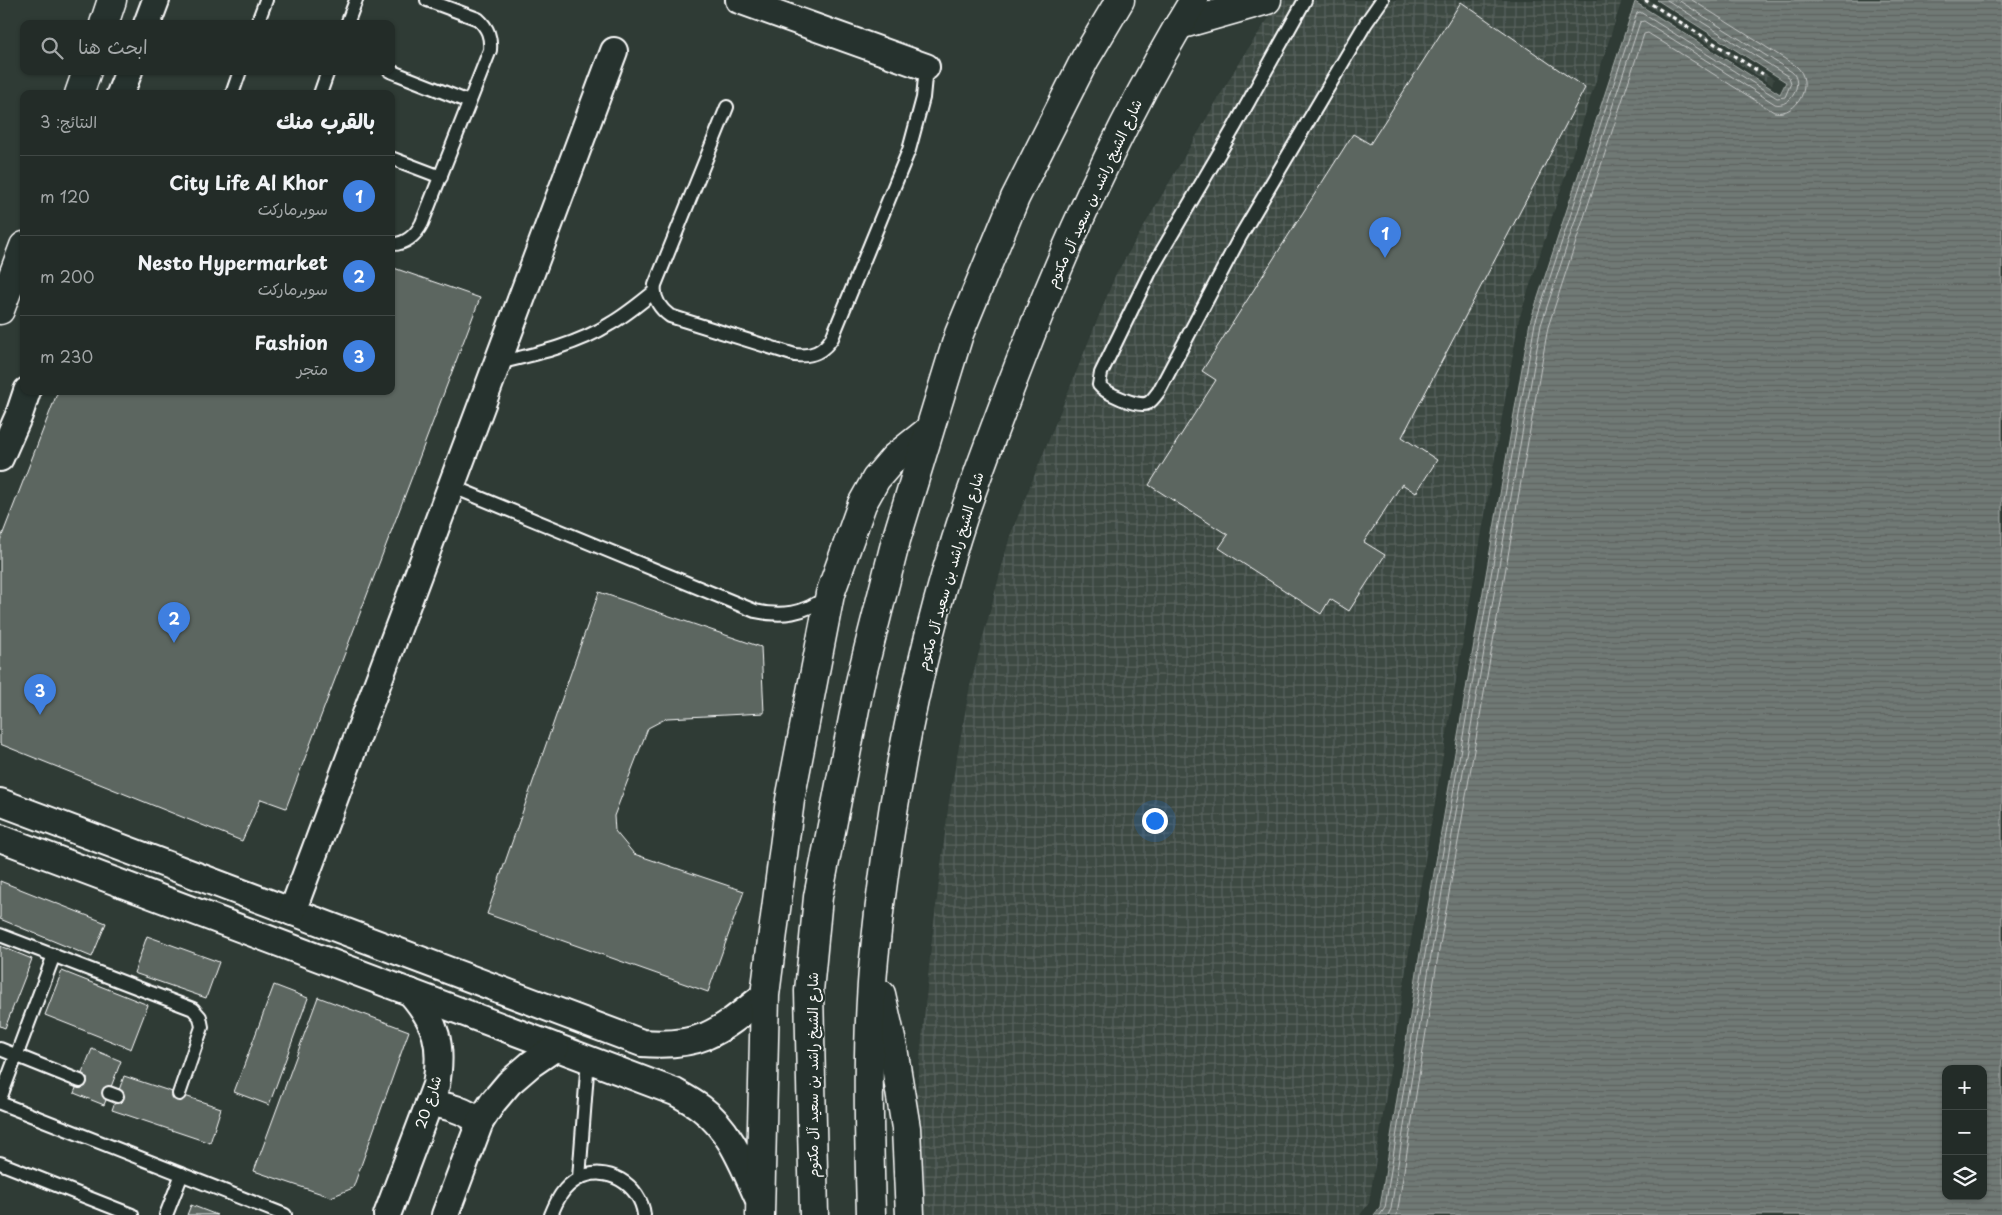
<!DOCTYPE html>
<html lang="ar">
<head>
<meta charset="utf-8">
<style>
	body { margin:0; font-family:"Playpen Sans","Playpen Sans Arabic",sans-serif; background:#2f3834; color:#f1f3f6; direction:rtl }
	.controls { position:absolute; right:15px; bottom:15px; display:grid; overflow:hidden; border-radius:10px; box-shadow:0 1px 4px #0004 }
	.controls button { width:45px; height:45px; display:grid; place-items:center; padding:0; border:0; border-bottom:1px solid #404845; background:#232c28; color:#f1f3f6; font:25px sans-serif }
	.you { position:absolute; left:1154px; top:820px; width:18px; height:18px; margin:-12px; border:4px solid #fff; border-radius:50%; background:#1a73e8; box-shadow:0 0 0 8px #1a73e833 }
	.badge { display:grid; place-items:center; width:32px; height:32px; border-radius:50%; background:#d93025; color:#fff; font-size:16px; font-weight:700 }
	.pin { position:absolute; translate:-50% -41px; filter:drop-shadow(0 1px 2px #0008) }
	.pin::after { content:''; position:absolute; top:26px; width:18px; height:15px; background:inherit; clip-path:polygon(0 0,100% 0,50% 100%) }
	.list { margin:0; padding:0; list-style:none }
	h2 { display:flex; justify-content:space-between; align-items:center; height:65px; margin:0; padding:0 20px; font-size:21px }
	h2 small { font-size:16px; font-weight:400; color:#a3a7a8 }
	.list li { display:grid; grid-template-columns:32px 1fr auto; gap:15px; align-items:center; box-sizing:border-box; height:80px; padding:0 20px; border-top:1px solid #404845 }
	.list b { display:block; font-size:19px; white-space:nowrap }
	.list p { margin:0; font-size:16px; white-space:nowrap; color:#a3a7a8 }
	.list em { font-size:16px; font-style:normal; color:#a3a7a8 }
	.icon { flex:none; width:28px; height:28px; fill:none; stroke:currentColor; stroke-width:2; stroke-linecap:round; stroke-linejoin:round }
	.map { position:relative; flex:none; width:2002px; height:1215px; overflow:hidden; direction:ltr }
	.search { position:absolute; background:#232c28; box-shadow:0 1px 4px #0004; left:20px; top:20px; width:375px; height:55px; display:flex; align-items:center; gap:12px; box-sizing:border-box; padding:0 18px; border-radius:10px; color:#a3a7a8; font-size:19px }
	.panel { position:absolute; background:#232c28; box-shadow:0 1px 4px #0004; left:20px; top:90px; width:375px; height:305px; border-radius:10px; direction:rtl }
	.map>svg:first-child { display:block }
</style>
</head>
<body>
<div class="map">
<svg width="2002" height="1215" viewBox="0 0 2002 1215">
	<defs>
		<pattern id="industrial-grid" width="8" height="8" patternUnits="userSpaceOnUse" patternTransform="scale(1.25)"><rect width="8" height="8" fill="#3c4842"/><path d="M0 4h8M4 0v8" fill="none" stroke="#59635e"/></pattern>
		<pattern id="water-rules" width="6" height="5" patternUnits="userSpaceOnUse" patternTransform="scale(1.25)"><rect width="6" height="5" fill="#707975"/><path d="M0 2.5h6" fill="none" stroke="#5e6260"/></pattern>
	</defs>
	<rect width="100%" height="100%" fill="#2f3b35"/>
	<filter id="ink" filterUnits="userSpaceOnUse"><feTurbulence type="fractalNoise" baseFrequency=".02" numOctaves="2"/><feDisplacementMap in="SourceGraphic" scale="10" xChannelSelector="R" yChannelSelector="G"/><feConvolveMatrix kernelMatrix="1 2 1 2 8 2 1 2 1" color-interpolation-filters="sRGB"/></filter>
	<g filter="url(#ink)">
		<g fill="url(#industrial-grid)">
			<path d="M1281 0H1622L1519 319 1408 957 1369 1203 1360 1215H918L915 1111 931 947 949 801 970 686 1010 536 1115 276 1241 59Z"/>
			<path d="M1639 0H1649L1774 79 1772 85Z"/>
		</g>
		<path fill="url(#water-rules)" stroke="#a9afac" fill-rule="evenodd" d="M1657 0H2002V1215H1374L1380 1207 1419 959 1530 322 1635 2 1780 94 1786 82ZM1946 1069H1983V1196H1946Z"/>
		<g fill="none" stroke-linecap="round" stroke-linejoin="round">
			<g stroke="#c6c9c8" stroke-width="1">
				<path d="M1380 1215 1385 1208 1424 960 1535 323 1637 13 1640 12 1777 98 1785 97 1791 83 1789 77 1667 0"/>
				<path d="M1388 1215 1391 1209 1430 961 1541 325 1640 22 1644 21 1775 104C1791 108 1804 83 1792 72L1678 0"/>
				<path d="M1397 1215 1437 962 1548 327 1644 34 1648 33 1774 112C1798 117 1815 82 1796 66L1692 0"/>
			</g>
		</g>
		<g fill="#5b6661" stroke="#fff">
			<path d="M1461 2 1585 88 1402 437 1437 460 1416 493 1402 484 1364 542 1385 555 1349 611 1330 599 1321 614 1219 548 1228 535 1149 485 1216 380 1202 371 1353 134 1370 144Z"/>
			<path d="M391 267 480 298 286 808 261 799 242 841 0 744V541L58 391H391Z"/>
			<path d="M599 592 761 647 764 713 667 718 648 728 614 816 615 831 634 854 744 891 708 992 487 914Z"/>
			<path d="M0 881 106 923 92 957 0 919Z"/>
			<path d="M147 936 219 962 206 998 134 973Z"/>
			<path d="M0 946 32 959 5 1028 0 1026Z"/>
			<path d="M62 971 148 1005 131 1049 45 1015Z"/>
			<path d="M274 985 308 998 269 1105 234 1092Z"/>
			<path d="M318 997 409 1031 353 1188 331 1197 254 1171Z"/>
			<path d="M92 1049 121 1061 104 1105 74 1093Z"/>
			<path d="M124 1076 221 1108 210 1143 112 1110Z"/>
			<path d="M191 1205 217 1215H187Z"/>
		</g>
		<g fill="none" stroke-linecap="round" stroke-linejoin="round">
			<g stroke="#fff" stroke-width="16">
				<g id="service">
					<path d="M1305 0 1235 126 1151 270 1101 373 1099 385C1105 393 1138 408 1148 403 1152 401 1156 395 1159 391L1240 237 1366 23 1382 0"/>
					<path d="M257 24 266 0"/>
					<path d="M347 24 356 0"/>
					<path d="M390 71 469 102"/>
					<path d="M232 94 240 71"/>
					<path d="M320 94 328 71"/>
					<path d="M727 107 655 285C653 298 659 308 670 316L795 355C812 357 823 352 832 338L909 150 923 98 926 67"/>
					<path d="M391 158 441 177"/>
					<path d="M391 244C405 245 416 235 422 223L490 50C491 37 488 28 478 19L427 0"/>
					<path d="M498 363C536 354 577 345 610 324 626 315 640 303 654 292"/>
					<path d="M451 486 755 611C782 617 804 614 826 597"/>
					<path d="M0 935 193 1009 200 1017 202 1027 179 1094"/>
					<path d="M0 1049 80 1081"/>
					<path d="M109 1093 117 1096"/>
					<path d="M0 1099 54 955"/>
					<path d="M0 1103 285 1215"/>
					<path d="M0 1163 132 1215"/>
					<path d="M579 1178 588 1059"/>
					<path d="M166 1215 182 1174"/>
					<path d="M551 1215C557 1200 563 1187 578 1179 606 1163 641 1185 644 1215"/>
				</g>
			</g>
			<g stroke="#fff" stroke-width="30">
				<g id="minor">
					<path d="M739 0 926 67"/>
					<path d="M147 24 156 0"/>
					<path d="M120 94 129 71"/>
					<path d="M0 458 19 415 27 391"/>
					<path d="M0 802 642 1043C703 1048 720 1031 765 995"/>
					<path d="M0 838 675 1092C684 1097 693 1102 701 1108 732 1131 744 1168 760 1202"/>
					<path d="M292 912 614 51"/>
					<path d="M429 1103C449 1106 464 1110 480 1122"/>
					<path d="M387 1215 436 1085C443 1045 437 1023 410 992"/>
					<path d="M445 1215 480 1122 493 1102 509 1083 531 1064 556 1047"/>
				</g>
			</g>
			<g stroke="#fff" stroke-width="31">
				<g id="secondary">
					<path d="M104 24 112 0"/>
					<path d="M1179 25 1267 0"/>
					<path d="M79 94 87 71"/>
					<path d="M0 310 24 246"/>
					<path d="M881 994 893 1048 906 1128 910 1215"/>
					<path d="M760 1215 765 995 790 800 830 594 862 504 876 479 894 458 928 431"/>
					<path d="M814 1215 809 991 818 897 861 678 896 540 959 334 1015 198 1085 59 1120 0"/>
					<path d="M871 1215C869 1129 866 1044 874 959 889 806 918 654 966 508 986 449 1009 391 1031 334 1077 218 1129 106 1194 0"/>
				</g>
			</g>
			<path stroke="#fff" stroke-width="3" stroke-dasharray="4 4" stroke-linecap="butt" d="M1645 0 1763 74"/>
			<use href="#service" stroke="#26332d" stroke-width="12"/>
			<use href="#minor" stroke="#26332d" stroke-width="26"/>
			<use href="#secondary" stroke="#26332d" stroke-width="28"/>
		</g>
	</g>
	<g text-anchor="middle" dominant-baseline="central" stroke-width="4.5" stroke-linejoin="round" paint-order="stroke">
		<g font-size="14" fill="#fff" stroke="#26332d">
			<text transform="translate(1094 193) rotate(-65)">شارع الشيخ راشد بن سعيد آل مكتوم</text>
			<text transform="translate(950 571) rotate(-74)">شارع الشيخ راشد بن سعيد آل مكتوم</text>
			<text transform="translate(812 1075) rotate(-90)">شارع الشيخ راشد بن سعيد آل مكتوم</text>
			<text transform="translate(428 1102) rotate(-72)">شارع 20</text>
		</g>
	</g>
</svg>
<div class="controls">
<button>+</button>
<button>−</button>
<button><svg class="icon" aria-label="layers" viewBox="0 0 24 24"><path d="M12 4l9 5-9 5-9-5zM3 14l9 5 9-5"/></svg></button>
</div>
<div class="you"></div>
<div class="pin badge" style="left:1385px;top:258px;background:#3f7fe0">1</div>
<div class="pin badge" style="left:174px;top:643px;background:#3f7fe0">2</div>
<div class="pin badge" style="left:40px;top:715px;background:#3f7fe0">3</div>
<div class="search"><svg class="icon" aria-label="search" viewBox="0 0 24 24"><circle cx="10" cy="10" r="6"/><path d="M15 15l6 6"/></svg>ابحث هنا</div>
<section class="panel">
<h2>بالقرب منك<small>النتائج: 3</small></h2>
<ul class="list">
<li><span class="badge" style="background:#3f7fe0">1</span><div><b>City Life Al Khor</b><p>سوبرماركت</p></div><em>120 m</em></li>
<li><span class="badge" style="background:#3f7fe0">2</span><div><b>Nesto Hypermarket</b><p>سوبرماركت</p></div><em>200 m</em></li>
<li><span class="badge" style="background:#3f7fe0">3</span><div><b>Fashion</b><p>متجر</p></div><em>230 m</em></li>
</ul>
</section>
</div>
</body>
</html>
